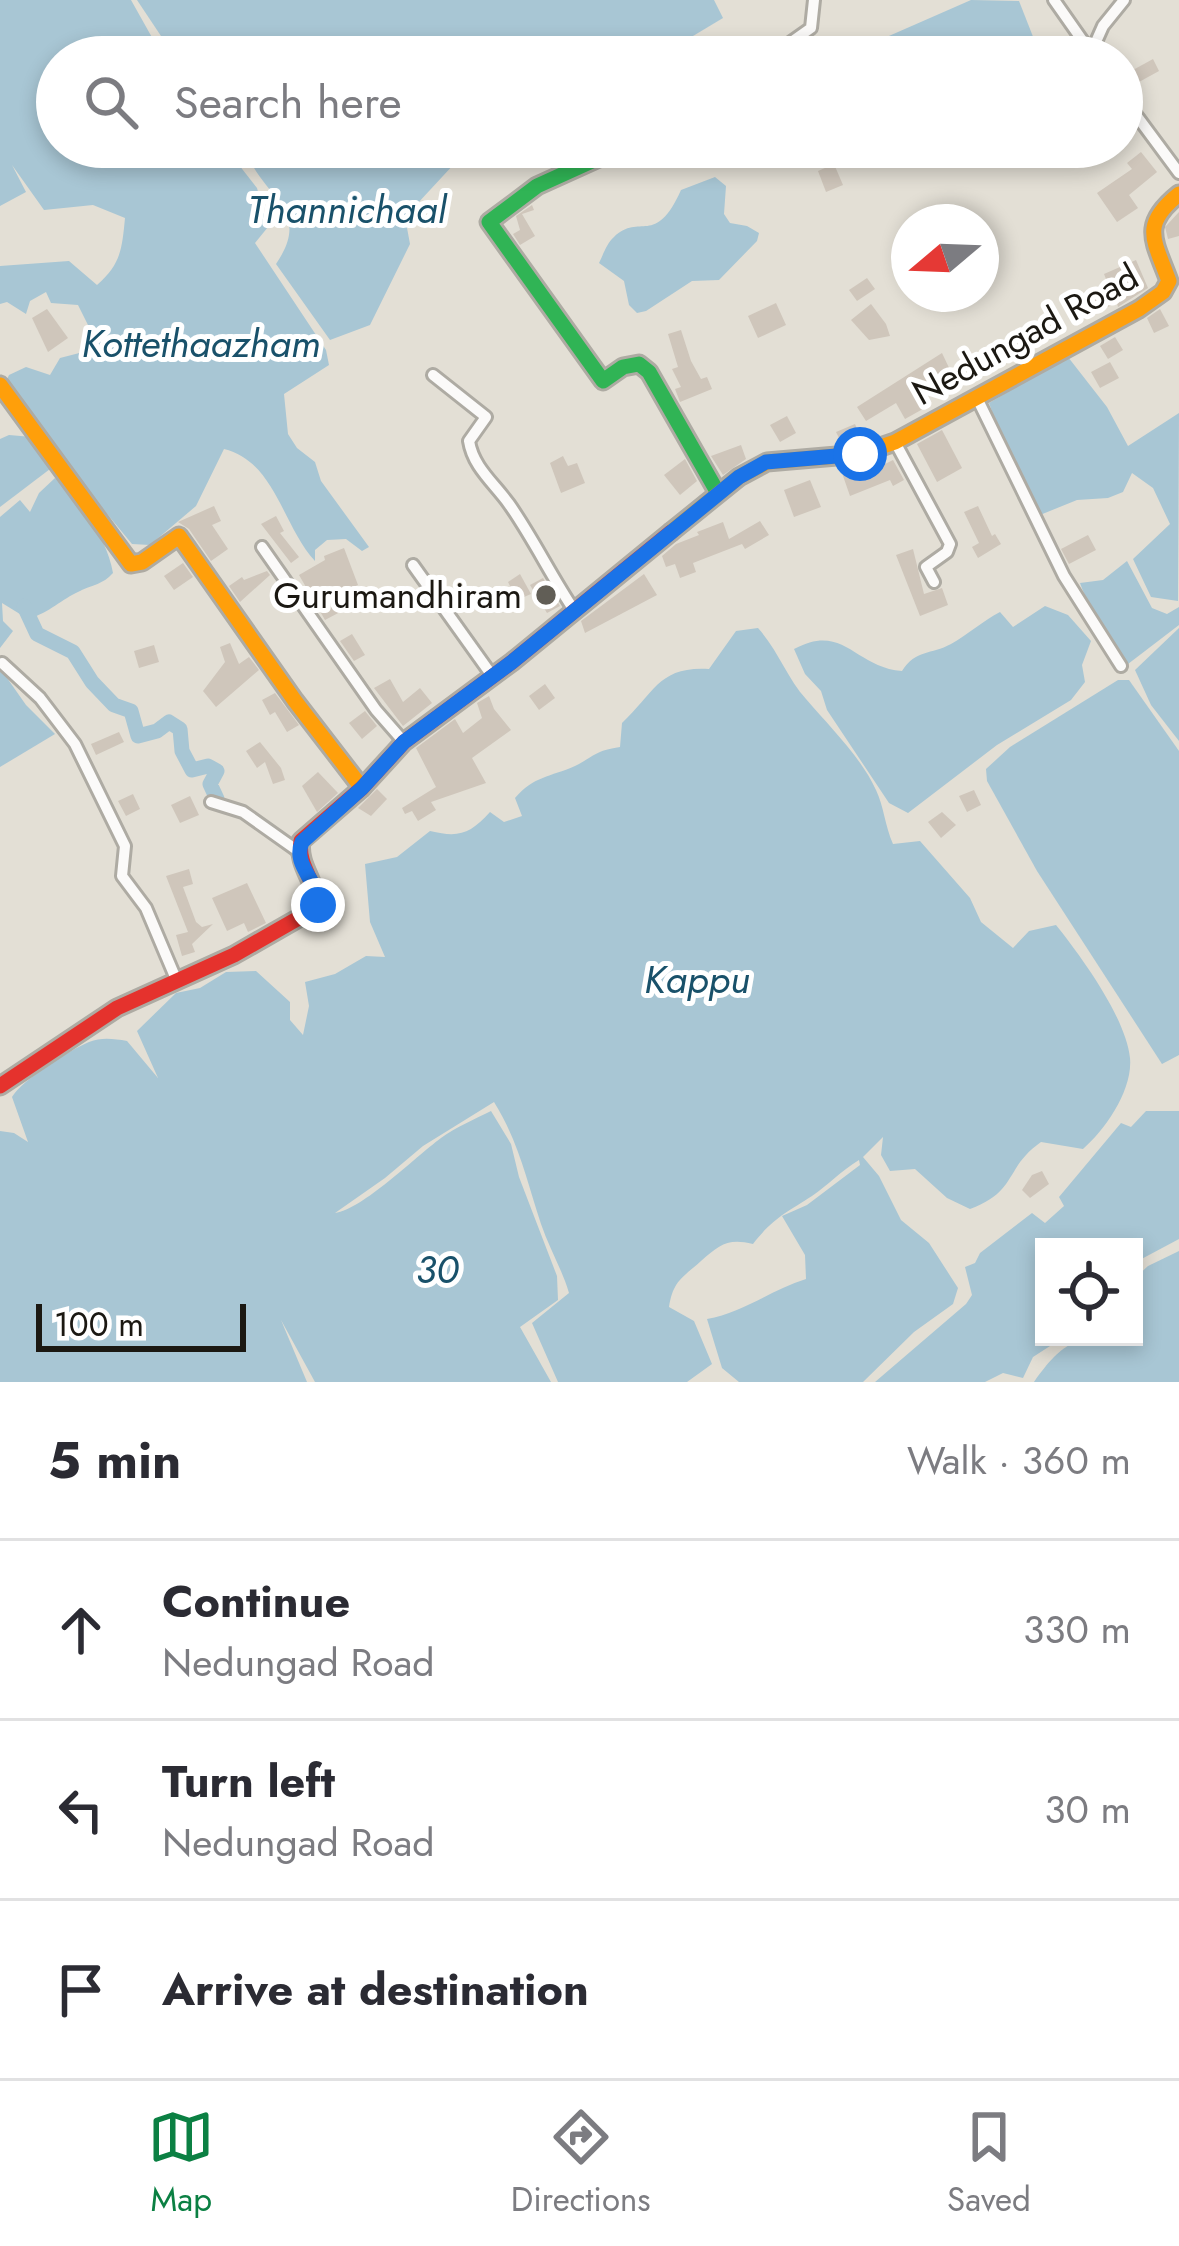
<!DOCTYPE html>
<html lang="en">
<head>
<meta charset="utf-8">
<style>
	body { margin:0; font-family:Jost,sans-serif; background:#f7f7f7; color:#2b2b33 }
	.controls { position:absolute; right:36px; bottom:36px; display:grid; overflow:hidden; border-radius:0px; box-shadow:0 6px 18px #0003 }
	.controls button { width:108px; height:108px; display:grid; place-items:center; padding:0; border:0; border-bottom:3px solid #e1e1e2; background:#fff; color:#2b2b33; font:60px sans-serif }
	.compass { position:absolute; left:891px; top:204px; width:108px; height:108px; border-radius:50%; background:#fff; box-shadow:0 6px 18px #0003; rotate:251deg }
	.scale { position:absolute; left:36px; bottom:30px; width:210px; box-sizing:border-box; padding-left:12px; border:6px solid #1b1812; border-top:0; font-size:33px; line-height:42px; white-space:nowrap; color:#1b1812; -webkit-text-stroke:9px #fff; paint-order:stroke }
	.stop { position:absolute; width:36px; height:36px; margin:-27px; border:9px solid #1a73e8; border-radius:50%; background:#fff }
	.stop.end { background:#1a73e8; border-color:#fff; box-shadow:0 3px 12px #0008 }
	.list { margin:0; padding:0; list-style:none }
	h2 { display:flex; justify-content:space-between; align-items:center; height:156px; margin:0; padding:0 48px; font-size:51px }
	h2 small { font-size:39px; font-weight:400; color:#7c7c81 }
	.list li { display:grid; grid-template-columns:78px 1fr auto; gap:36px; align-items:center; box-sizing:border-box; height:180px; padding:0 48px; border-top:3px solid #e1e1e2 }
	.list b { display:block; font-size:45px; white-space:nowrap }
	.list p { margin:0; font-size:39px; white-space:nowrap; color:#7c7c81 }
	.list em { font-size:39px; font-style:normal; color:#7c7c81 }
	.icon { flex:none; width:66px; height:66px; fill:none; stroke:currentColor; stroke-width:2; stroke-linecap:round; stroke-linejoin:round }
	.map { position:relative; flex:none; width:1179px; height:1382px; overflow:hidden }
	.search { position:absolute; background:#fff; box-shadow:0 6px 18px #0003; left:36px; right:36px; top:36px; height:132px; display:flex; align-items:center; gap:30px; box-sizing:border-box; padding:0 42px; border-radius:66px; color:#7c7c81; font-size:45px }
	.sheet { height:696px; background:#fff }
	nav { display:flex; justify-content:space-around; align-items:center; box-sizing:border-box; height:168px; border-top:3px solid #e1e1e2; background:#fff; font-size:33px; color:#7c7c81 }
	nav a { display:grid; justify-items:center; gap:6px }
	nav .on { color:#0b8043 }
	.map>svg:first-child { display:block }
</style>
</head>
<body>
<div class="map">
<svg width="1179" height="1382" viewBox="0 0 1179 1382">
	<rect width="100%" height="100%" fill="#e3dfd5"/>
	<g fill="#a8c6d4">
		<path d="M0 0H131L163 57H57V147H225L257 188 268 227 255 243 326 350 329 365 284 394 288 434 297 448 315 462 321 481 369 547 362 551 346 539 327 540 315 550V561C283 527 275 461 224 449L196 506 150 545 132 544 3 388 9 375 26 367 50 375 60 358 91 350 103 339 88 325 78 305 51 303 46 292 30 301 26 314 7 302 0 304V266L69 261 97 285C121 264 122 249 125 218L93 205 44 210 12 165 26 192 0 206Z"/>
		<path d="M137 0H714L723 18 658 57H175Z"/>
		<path d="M971 0 1019 1 1041 57H841Z"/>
		<path d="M239 147H533L512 166 455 163 405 217 410 244 370 325 330 340 276 264C313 210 264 199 245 150Z"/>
		<path d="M715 177 726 186 724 214 730 223 747 226 759 233 757 241 719 280 692 281 646 311 637 313 629 305 624 281 599 263C603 255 607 243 614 237 640 212 655 248 681 190Z"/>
		<path d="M1068 357 1107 407 1128 446 1179 413 1178 601 1151 597 1133 559 1170 524 1153 488 1132 473 1123 492 1108 498 1077 500 1040 515 1000 434 989 403Z"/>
		<path d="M9 435 32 437 48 455 50 469 0 507V439Z"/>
		<path d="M55 478C80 496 108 542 113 573 102 585 94 584 80 591 60 600 51 612 28 619L2 603 3 621 13 631 0 648V517L20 500 30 512 39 493Z"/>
		<path d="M1127 561 1152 608 1167 614 1179 607V625L1128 664C1107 644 1090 610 1080 583L1103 580Z"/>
		<path d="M1045 606 1068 615 1091 641 1082 665 1085 682 1071 700 997 745 908 813 889 803 827 710 821 691 805 674 794 649C844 622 854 667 902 671 916 649 931 655 951 644 967 635 983 621 1000 612L1013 627Z"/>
		<path d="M758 628C778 650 787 678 806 699 829 726 861 757 876 790 884 807 885 826 893 844L920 841 970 898 981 922 1013 948 1029 931 1056 925C1081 956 1126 1018 1130 1058 1133 1090 1105 1130 1083 1149L1041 1142C1004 1168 1018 1191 970 1209L947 1198 915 1169 890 1171 881 1155 883 1137 863 1157 879 1176 901 1220 929 1243 958 1288 953 1304 914 1332 863 1382H739L722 1368 707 1319C742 1313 771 1290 806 1279L805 1255 782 1216 807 1205 860 1165 859 1160C841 1171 828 1185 812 1196 786 1213 773 1218 753 1244 727 1238 720 1245 701 1261 682 1278 673 1281 669 1307L694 1321 712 1364 687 1382H558L532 1323 569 1293C562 1269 549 1248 541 1224 527 1181 518 1140 494 1102L423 1146 385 1178 335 1213C363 1209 414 1158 441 1138 456 1127 475 1119 491 1111L511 1144 519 1177 557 1276 558 1300 520 1327 551 1382H315L281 1320 307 1382H0V1131L14 1133 28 1142 12 1097C22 1080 70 1050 89 1042 102 1037 114 1039 127 1041L158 1078 137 1031 176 993 200 988 226 972 256 971 290 1002V1020L303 1035 309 1006 305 982 335 974 366 956 385 957 370 922 365 864 397 857 430 831C459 838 470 834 490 812L504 822 522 816 515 798C534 776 550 777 575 766 595 756 594 751 620 747L622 723C655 692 659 666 709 669L736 631Z"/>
		<path d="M1179 628V741L1151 705 1135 670Z"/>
		<path d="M0 668 26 705 55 734 0 767Z"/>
		<path d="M1118 680H1129L1179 751V1055L1162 1064 1037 871 987 781 986 769 1010 747Z"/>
		<path d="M1146 1111H1179V1239L1134 1263V1247H1044V1337H1064L1033 1357 1023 1378 1003 1373 985 1382H875L966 1304 972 1295 965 1267 975 1263 980 1253 1032 1213 1045 1223 1064 1206 1059 1197 1121 1123 1131 1127Z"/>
		<path d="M1179 1251V1382H1034C1067 1335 1080 1337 1134 1337V1279L1148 1266Z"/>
	</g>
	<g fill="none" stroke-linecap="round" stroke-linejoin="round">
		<path stroke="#a8c6d4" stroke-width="15" d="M24 606 37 634 73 652 92 682 114 705 131 711 138 736 157 731 169 722 180 729 182 751 192 770 208 766 217 771 210 784 217 799"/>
	</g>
	<g fill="#cfc6bb">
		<path d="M815 42 822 57H787L795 52Z"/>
		<path d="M1153 59 1159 71 1139 82 1133 70Z"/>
		<path d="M1141 152 1157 172 1129 195 1138 208 1117 222 1097 193 1132 169 1127 163Z"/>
		<path d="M834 164 843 185 826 192 818 171Z"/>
		<path d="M532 205 534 210 522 214 535 236 520 245 513 234 520 230 516 216Z"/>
		<path d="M1179 212V236L1168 239 1165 227Z"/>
		<path d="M1136 260 1148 288 1118 307 1117 303 1076 320 1068 301 1108 284 1104 274Z"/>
		<path d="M867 278 875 289 857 301 849 290Z"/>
		<path d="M923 294H968V295L929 310Z"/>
		<path d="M776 303 786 325 758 338 748 316Z"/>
		<path d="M871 304 886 324 890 336 869 340 851 320Z"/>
		<path d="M47 309 68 338 48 352 32 318Z"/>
		<path d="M1160 309 1169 326 1154 333 1147 318Z"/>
		<path d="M681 330 691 361 701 379 707 377 712 389 680 402 675 389 681 387 672 369 678 367 668 334Z"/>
		<path d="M1115 337 1123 350 1108 359 1100 346Z"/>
		<path d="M942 353 951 372 920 386 930 405 905 419 896 403 866 421 857 407Z"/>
		<path d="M1110 362 1119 378 1100 388 1091 372Z"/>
		<path d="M787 416 796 433 780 442 770 425Z"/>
		<path d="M855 424 861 438 842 444 836 432Z"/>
		<path d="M942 430 962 468 937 482 917 444Z"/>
		<path d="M741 445 746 459 723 475 711 456Z"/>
		<path d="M563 456 568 466 577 463 585 483 561 493 550 463Z"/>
		<path d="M685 459 697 481 680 495 664 475Z"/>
		<path d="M893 460 904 480 893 486 890 480 850 496 842 473 871 463 873 470Z"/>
		<path d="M810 480 821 507 794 517 784 490Z"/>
		<path d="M214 506 221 521 212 525 228 549 211 561 189 529 178 522Z"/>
		<path d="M978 506 992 536 995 534 1001 544 978 558 972 547 979 543 964 512Z"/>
		<path d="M276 516 284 531 280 533 299 557 291 563 261 524Z"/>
		<path d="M760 521 769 535 745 549 742 544 693 563 696 572 680 578 675 564 666 567 662 556 676 544 699 535 697 532 723 522 729 539Z"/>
		<path d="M1088 535 1096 550 1069 564 1061 549Z"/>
		<path d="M344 548 358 585 334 595 342 611 325 620 299 575 325 560 324 556Z"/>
		<path d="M913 549 924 594 942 588 948 605 920 616 896 555Z"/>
		<path d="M183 563 193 577 174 590 164 576Z"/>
		<path d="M267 571 270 575 240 602 229 586 242 577 244 580Z"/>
		<path d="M520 574 531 594 517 600 508 582Z"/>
		<path d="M644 574 657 595 585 633 581 621Z"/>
		<path d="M543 578 560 606 547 613 530 585Z"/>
		<path d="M352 634 365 655 354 661 340 641Z"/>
		<path d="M230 643 239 664 249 657 259 670 216 707 203 691 225 662 220 647Z"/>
		<path d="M154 645 159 662 139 668 134 651Z"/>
		<path d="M390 679 403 702 420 688 432 703 403 726 374 688Z"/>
		<path d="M545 684 555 698 539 710 529 696Z"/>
		<path d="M275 693 299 725 287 732 275 712 270 715 262 700Z"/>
		<path d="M489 696 494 709 511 730 472 758 486 783 431 802 436 810 418 821 412 811 405 814 402 808 436 787 416 748 455 719 463 733 482 718 477 703Z"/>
		<path d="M365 711 377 726 362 739 349 723Z"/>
		<path d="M119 732 124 742 96 755 91 744Z"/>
		<path d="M260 742 281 768 285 780 273 784 265 762 257 768 246 751Z"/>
		<path d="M318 772 338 793 317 812 302 786Z"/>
		<path d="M377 789 387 799 371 816 358 808Z"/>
		<path d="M974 790 981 805 967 812 959 796Z"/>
		<path d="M133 794 140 809 126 816 118 801Z"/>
		<path d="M190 796 199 815 180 823 171 805Z"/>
		<path d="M942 812 956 825 941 838 928 822Z"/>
		<path d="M189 869 193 884 183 887 196 922 202 927 213 924 192 944 195 952 182 956 176 935 188 932 166 876Z"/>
		<path d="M247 883 266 923 248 932 244 923 227 931 212 898Z"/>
		<path d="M1042 1171 1049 1184 1030 1198 1022 1190 1032 1175Z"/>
	</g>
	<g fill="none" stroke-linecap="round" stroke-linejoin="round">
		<g stroke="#aeaba3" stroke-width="16">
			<g id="street">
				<path d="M1054 0 1094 57"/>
				<path d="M1091 53 1103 26 1124 0"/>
				<path d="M770 57 811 28 814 0"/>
				<path d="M1122 96 1179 173"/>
				<path d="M433 375 486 417 469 441C473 467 494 483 509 504 533 538 551 576 574 610"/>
				<path d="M976 396 1064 576 1121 666"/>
				<path d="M895 442 950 544 947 552 926 567 934 582"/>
				<path d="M262 547 376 710 404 742"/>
				<path d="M413 565 493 677"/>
				<path d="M2 663 40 698 75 744 125 846 122 876 146 908 176 979"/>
				<path d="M211 802 243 812 298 851"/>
			</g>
		</g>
		<g stroke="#aeaba3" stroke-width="21">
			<path id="fast" d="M623 147 537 186 489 222 603 381 623 367 639 364 649 372 718 493"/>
		</g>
		<g stroke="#aeaba3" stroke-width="21">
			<g id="slow">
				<path d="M0 385 131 564 142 562 179 536 295 701 362 788"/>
				<path d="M671 532 739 477 767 462 860 454 895 442 1139 309 1163 292 1169 281C1154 240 1140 225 1179 194"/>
			</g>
		</g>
		<g stroke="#aeaba3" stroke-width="21">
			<path id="jam" d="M0 1086 117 1008 234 955 311 911 318 905C316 882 297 865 301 841L362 788 404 742 512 662 671 532"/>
		</g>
		<use href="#street" stroke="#fbfaf9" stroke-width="10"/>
		<use href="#fast" stroke="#30b455" stroke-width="15"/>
		<use href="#slow" stroke="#ff9f0a" stroke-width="15"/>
		<use href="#jam" stroke="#e5322d" stroke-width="15"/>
	</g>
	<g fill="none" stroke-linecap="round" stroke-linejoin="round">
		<path stroke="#1a73e8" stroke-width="15" d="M318 905C319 880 292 866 302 842L362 788 404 742 512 662 739 477 766 462 860 454"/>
	</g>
	<circle fill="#615e56" stroke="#fff" stroke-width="4.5" cx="546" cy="595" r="12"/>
	<g text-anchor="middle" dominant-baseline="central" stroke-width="10" stroke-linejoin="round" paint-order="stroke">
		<g font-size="36" fill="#1b1812" stroke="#fff">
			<text transform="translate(1025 334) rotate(-29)">Nedungad Road</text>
		</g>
		<g font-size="36" fill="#1b1812" stroke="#fff" text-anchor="end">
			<text x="522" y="595">Gurumandhiram</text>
		</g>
		<g font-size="39" font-style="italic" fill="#19516a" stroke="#fff">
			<text x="347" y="209">Thannichaal</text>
			<text x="201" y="343">Kottethaazham</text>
			<text x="697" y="979">Kappu</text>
			<text x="437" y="1269">30</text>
		</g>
	</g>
</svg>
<div class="controls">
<button><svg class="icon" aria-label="locate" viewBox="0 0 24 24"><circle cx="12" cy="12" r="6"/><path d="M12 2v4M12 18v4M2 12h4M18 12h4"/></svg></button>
</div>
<svg class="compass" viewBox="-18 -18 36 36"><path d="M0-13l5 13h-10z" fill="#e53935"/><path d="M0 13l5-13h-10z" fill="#7c7c81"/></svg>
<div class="scale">100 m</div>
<div class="stop" style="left:860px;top:454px"></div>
<div class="stop end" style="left:318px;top:905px"></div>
<div class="search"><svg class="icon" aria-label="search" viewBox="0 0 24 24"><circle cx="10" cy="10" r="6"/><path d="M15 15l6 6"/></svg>Search here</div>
</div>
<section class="sheet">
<h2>5 min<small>Walk · 360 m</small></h2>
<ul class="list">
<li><svg class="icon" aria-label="ahead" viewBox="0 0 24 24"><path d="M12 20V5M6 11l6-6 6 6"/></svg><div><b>Continue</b><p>Nedungad Road</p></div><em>330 m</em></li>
<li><svg class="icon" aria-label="left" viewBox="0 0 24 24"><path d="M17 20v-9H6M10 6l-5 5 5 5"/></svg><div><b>Turn left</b><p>Nedungad Road</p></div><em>30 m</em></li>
<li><svg class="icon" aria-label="arrive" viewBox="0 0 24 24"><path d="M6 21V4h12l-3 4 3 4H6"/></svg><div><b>Arrive at destination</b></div></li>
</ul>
</section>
<nav>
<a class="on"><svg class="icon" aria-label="map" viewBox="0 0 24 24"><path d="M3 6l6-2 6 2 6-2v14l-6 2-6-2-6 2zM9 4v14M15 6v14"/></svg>Map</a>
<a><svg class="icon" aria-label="directions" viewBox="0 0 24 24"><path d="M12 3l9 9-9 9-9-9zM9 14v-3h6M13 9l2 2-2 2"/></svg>Directions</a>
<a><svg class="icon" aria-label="saved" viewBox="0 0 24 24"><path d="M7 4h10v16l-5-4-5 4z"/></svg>Saved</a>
</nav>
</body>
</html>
